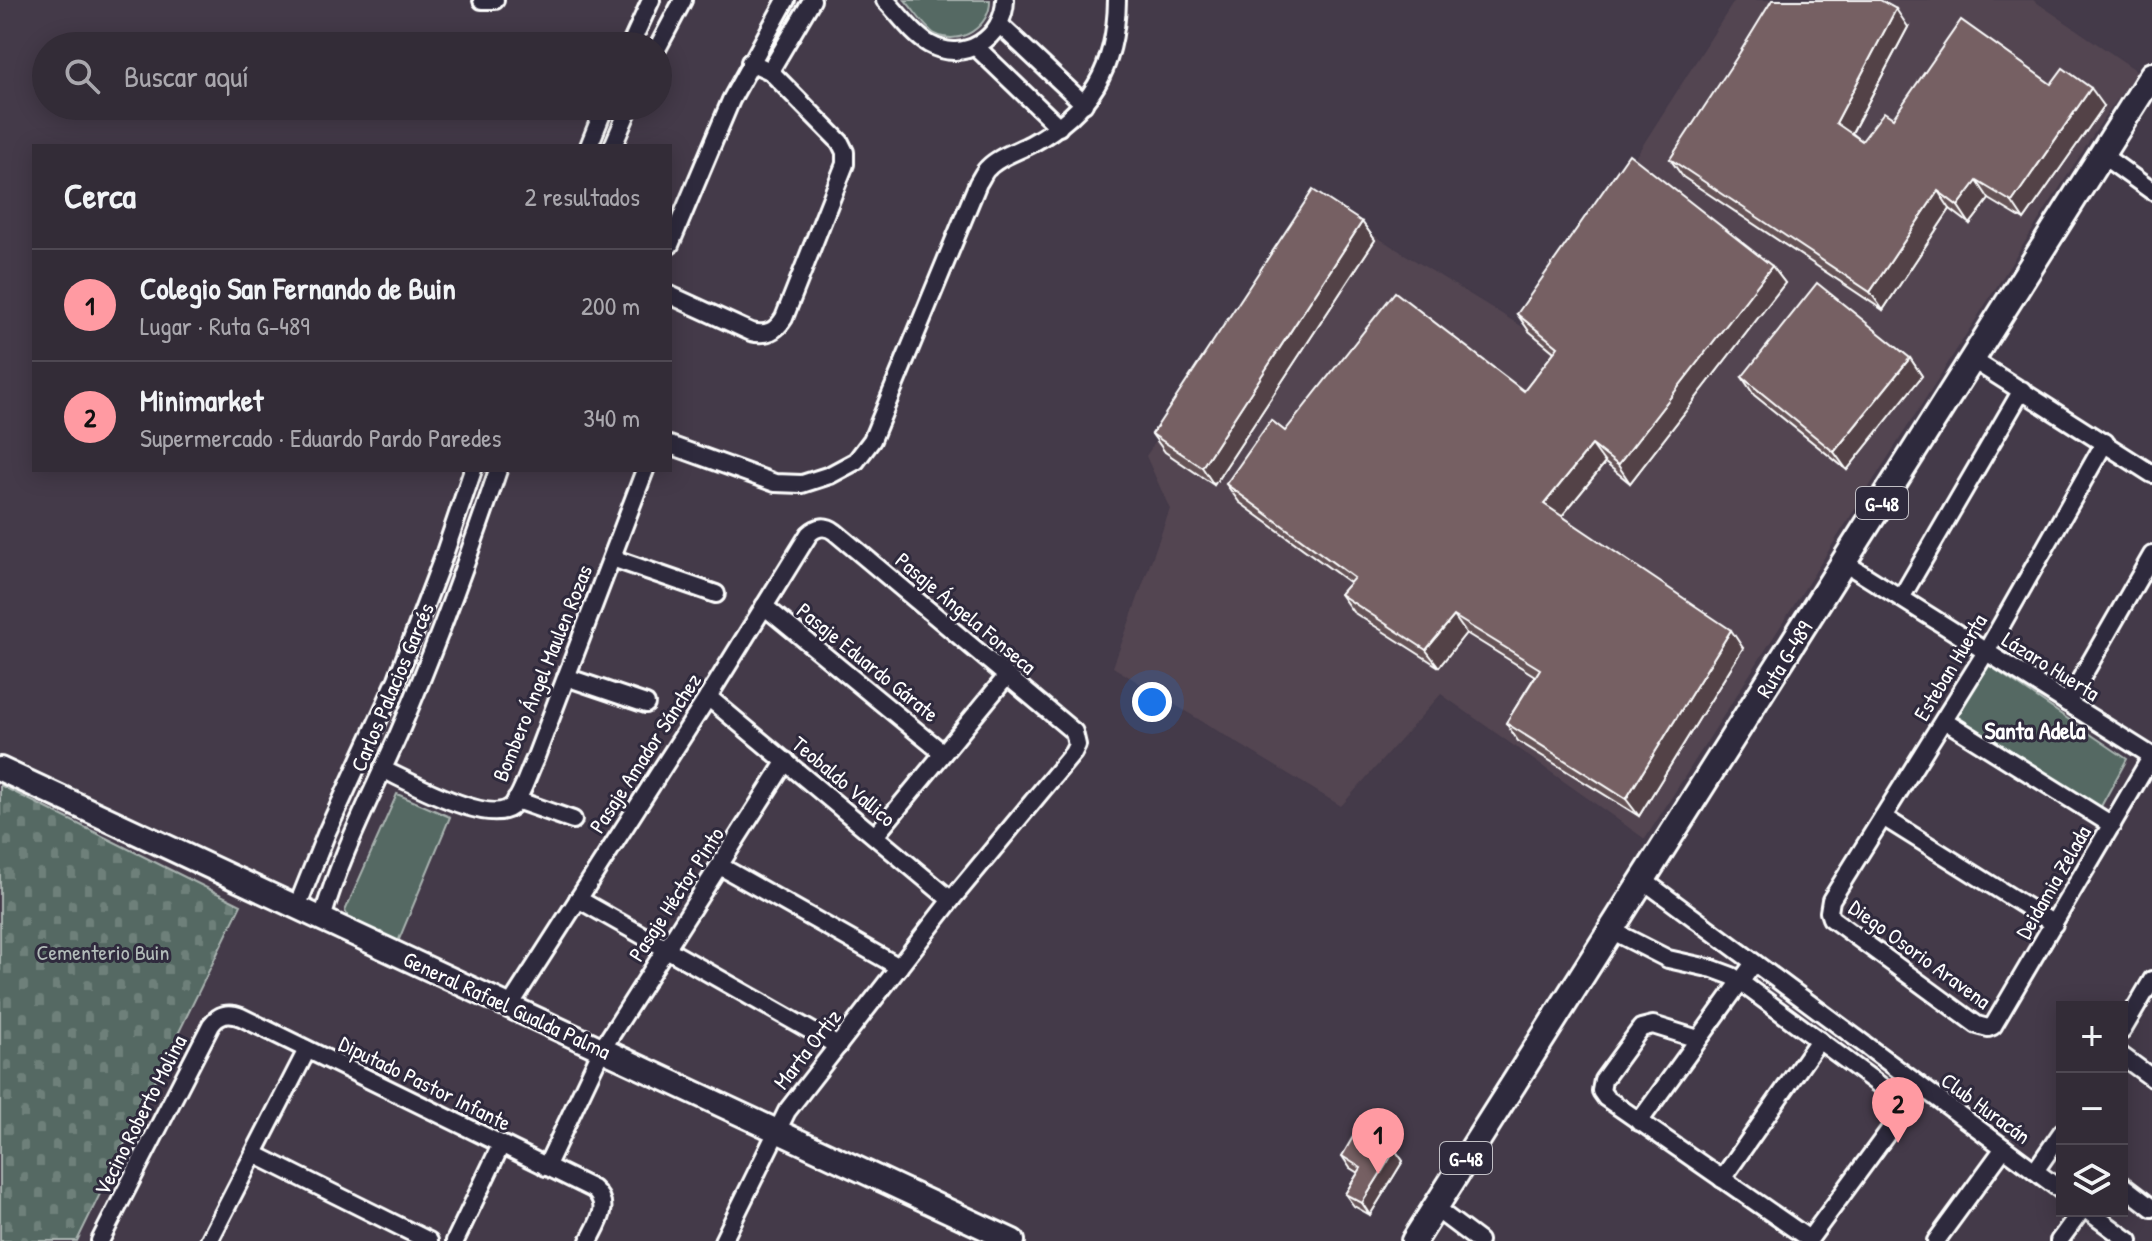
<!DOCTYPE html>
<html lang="es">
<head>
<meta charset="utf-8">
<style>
	body { margin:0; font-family:"Patrick Hand",sans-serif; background:#3e3842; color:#f1f3f6 }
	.controls { position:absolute; right:24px; bottom:24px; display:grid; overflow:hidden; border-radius:0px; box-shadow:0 4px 20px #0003 }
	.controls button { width:72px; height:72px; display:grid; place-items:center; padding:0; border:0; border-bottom:2px solid #4e4852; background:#332c37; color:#f1f3f6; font:40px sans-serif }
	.you { position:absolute; left:1152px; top:702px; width:28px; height:28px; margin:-20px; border:6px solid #fff; border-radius:50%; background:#1a73e8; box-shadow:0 0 0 12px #1a73e833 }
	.badge { display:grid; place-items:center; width:52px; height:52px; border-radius:50%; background:#ff9aa2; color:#111; font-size:26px; font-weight:700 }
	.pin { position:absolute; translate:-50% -66px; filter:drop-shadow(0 2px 4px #0008) }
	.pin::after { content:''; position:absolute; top:42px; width:28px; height:24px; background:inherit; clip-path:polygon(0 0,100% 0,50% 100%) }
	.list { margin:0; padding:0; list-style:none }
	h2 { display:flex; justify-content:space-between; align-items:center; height:104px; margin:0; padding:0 32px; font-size:34px }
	h2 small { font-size:26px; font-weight:400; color:#a9a7ad }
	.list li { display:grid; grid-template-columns:52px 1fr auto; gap:24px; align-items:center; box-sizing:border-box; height:112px; padding:0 32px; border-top:2px solid #4e4852 }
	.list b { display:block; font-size:30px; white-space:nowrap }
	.list p { margin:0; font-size:26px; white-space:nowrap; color:#a9a7ad }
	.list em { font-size:26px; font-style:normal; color:#a9a7ad }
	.icon { flex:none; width:44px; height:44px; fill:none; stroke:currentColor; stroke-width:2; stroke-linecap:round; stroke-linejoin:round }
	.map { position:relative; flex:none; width:2152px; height:1241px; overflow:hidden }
	.search { position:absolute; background:#332c37; box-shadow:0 4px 20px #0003; left:32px; top:32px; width:640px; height:88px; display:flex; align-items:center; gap:20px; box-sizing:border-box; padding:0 28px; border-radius:44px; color:#a9a7ad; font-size:30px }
	.panel { position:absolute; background:#332c37; box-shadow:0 4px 20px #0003; left:32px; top:144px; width:640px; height:328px; border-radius:0px }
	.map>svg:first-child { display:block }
</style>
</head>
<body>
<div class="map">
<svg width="2152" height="1241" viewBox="0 0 2152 1241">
	<defs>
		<pattern id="cemetery-stones" width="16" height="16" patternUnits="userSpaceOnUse" patternTransform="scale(2)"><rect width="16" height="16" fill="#546963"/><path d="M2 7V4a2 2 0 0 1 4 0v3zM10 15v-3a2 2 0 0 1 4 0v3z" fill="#6e807a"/></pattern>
	</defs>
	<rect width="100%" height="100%" fill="#443a49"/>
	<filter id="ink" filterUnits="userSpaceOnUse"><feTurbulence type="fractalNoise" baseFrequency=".0125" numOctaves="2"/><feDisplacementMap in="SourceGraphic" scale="16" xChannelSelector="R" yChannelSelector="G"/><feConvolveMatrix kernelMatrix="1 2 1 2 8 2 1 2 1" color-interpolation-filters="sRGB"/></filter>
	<g filter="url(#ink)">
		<path fill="#534551" d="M1735 0H2033L2137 71 2102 121 1645 839 1441 694 1341 806 1113 667 1170 509 1146 456 1320 202 1526 329Z"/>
		<path fill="url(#cemetery-stones)" stroke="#aab4b1" stroke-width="2" d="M0 785 241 905 77 1241H0Z"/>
		<g fill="#546963" stroke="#aab4b1" stroke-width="2">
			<path d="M905 0H990C991 26 960 47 935 34 924 27 914 10 905 0Z"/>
			<path d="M1987 664 2127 759 2099 810 1954 719Z"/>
			<path d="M397 794 450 817 398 942 350 921 345 911Z"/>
		</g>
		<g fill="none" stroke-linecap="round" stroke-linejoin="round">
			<g stroke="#fff" stroke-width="22">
				<g id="street">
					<path d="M482 0H495"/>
					<path d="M885 0C899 14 912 34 929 44 964 64 1004 38 1005 0"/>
					<path d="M999 24 1084 104"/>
					<path d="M630 46 651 0"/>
					<path d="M658 47 683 0"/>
					<path d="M976 47 1059 127"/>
					<path d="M770 71 812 0"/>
					<path d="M589 146 605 106"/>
					<path d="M613 146 630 106"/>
					<path d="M2102 155 2152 191"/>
					<path d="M670 245 731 100 786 0"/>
					<path d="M670 295 751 332C767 336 776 331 784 318L845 164V152L840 142 770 71 750 62"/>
					<path d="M1973 360 2152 474"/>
					<path d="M2105 442 1986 652 1831 900 1829 912 1831 918 1977 1025 1988 1028 1993 1026 2152 756"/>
					<path d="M670 445 775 483 802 484 830 475 856 461 872 440 978 183C981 179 984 171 988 168 998 157 1018 151 1031 144 1091 111 1116 69 1117 0"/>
					<path d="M612 558 716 594"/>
					<path d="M1845 563 2152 756"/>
					<path d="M1901 598 2022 390"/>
					<path d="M764 606 943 753"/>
					<path d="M566 677 646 704"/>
					<path d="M708 697 951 900"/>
					<path d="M2067 703 2152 555"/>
					<path d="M1944 720 2112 825"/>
					<path d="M382 769C407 780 494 830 514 804 523 792 528 773 535 759L645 470"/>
					<path d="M516 800 573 820"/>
					<path d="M1883 817 2054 924"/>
					<path d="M875 836 1007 676"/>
					<path d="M720 866 899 967"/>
					<path d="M1643 880 2062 1191"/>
					<path d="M578 899 838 1046"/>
					<path d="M297 907 327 832 397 679 443 558 473 470"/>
					<path d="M322 919C341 853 372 795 399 733 436 647 468 559 498 470"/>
					<path d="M1611 930 1668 959 1713 969 1732 976 1908 1106"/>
					<path d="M509 1007 708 697 809 534C817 526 826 525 835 532L1074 732 1077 745 1073 753 951 900 787 1111 723 1241"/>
					<path d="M2122 1031 2152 980"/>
					<path d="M1698 1039 1653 1025 1641 1028 1603 1080 1601 1091 1606 1098 1809 1239"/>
					<path d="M2122 1056 2152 1078"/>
					<path d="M1639 1122 1754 963"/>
					<path d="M254 1154 429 1241"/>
					<path d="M546 1167 602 1049 786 761"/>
					<path d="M2035 1171 2062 1132"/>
					<path d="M1722 1179 1819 1040"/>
					<path d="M2122 1185 2152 1208"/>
					<path d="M1435 1208 1479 1241"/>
					<path d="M2088 1211 2129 1241"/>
					<path d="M100 1241 211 1025C219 1014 229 1012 241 1017L593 1189C612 1205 598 1223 589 1241"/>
					<path d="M209 1241 307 1050"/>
					<path d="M455 1241 501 1145"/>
					<path d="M1808 1241 1913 1098"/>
					<path d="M1936 1241 2004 1148"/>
					<path d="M2059 1241 2081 1211"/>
				</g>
			</g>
			<g stroke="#fff" stroke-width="28">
				<path id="secondary" d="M0 769 1013 1241"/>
			</g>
			<g stroke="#fff" stroke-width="30">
				<path id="primary" d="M1414 1241 2152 75"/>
			</g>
			<use href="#street" stroke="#2f2a3d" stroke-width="16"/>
			<use href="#secondary" stroke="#2f2a3d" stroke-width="22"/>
			<use href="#primary" stroke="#2f2a3d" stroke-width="24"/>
		</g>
		<g fill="#655356" stroke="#fff" stroke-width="2">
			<path d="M1908 27 1852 133 1862 141 1893 118 2051 84 2104 106 2024 220 1989 199 1970 224 1950 209 1883 310 1683 177 1670 159Z"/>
			<path d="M1362 222 1375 240 1214 485 1165 452 1152 434Z"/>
			<path d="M1772 266 1785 283 1630 483 1605 463 1562 516 1743 648 1639 816 1518 741 1506 723 1535 676 1466 633 1439 667 1353 612 1340 594 1350 583 1239 502 1226 484 1285 431 1524 391 1554 352 1529 331 1517 314Z"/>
			<path d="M1910 358 1922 376 1847 470 1754 395 1742 377Z"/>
			<path d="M1391 1147 1395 1150 1403 1161 1370 1215 1354 1206 1345 1194 1358 1173 1350 1168 1342 1156Z"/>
		</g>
		<g fill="#534346" stroke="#fff" stroke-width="2">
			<path d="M1896 9 1908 27 1848 140 1836 123Z"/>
			<path d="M2091 88 2104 106 2024 220 2012 202Z"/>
			<path d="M1977 181 1989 199 1970 224 1958 206Z"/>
			<path d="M1938 191 1950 209 1883 310 1870 292Z"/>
			<path d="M1362 222 1375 240 1214 485 1202 467Z"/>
			<path d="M1772 266 1785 283 1630 483 1618 465Z"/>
			<path d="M1910 358 1922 376 1847 470 1834 452Z"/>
			<path d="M1592 445 1605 463 1557 522 1544 504Z"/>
			<path d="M1454 616 1466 633 1439 667 1426 650Z"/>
			<path d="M1731 630 1743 648 1639 816 1626 799Z"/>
			<path d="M1395 1150 1403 1161 1370 1215 1362 1203Z"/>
		</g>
		<g fill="#766064" stroke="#fff" stroke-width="2">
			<path d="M1772 0H1880L1896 9 1836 123 1862 141 1884 112 1893 118 1961 20 2051 84 2063 68 2091 88 2012 202 1977 181 1958 206 1938 191 1870 292 1670 159 1737 57Z"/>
			<path d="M1629 154 1772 266 1618 465 1592 445 1544 504 1731 630 1626 799 1506 723 1540 669 1454 616 1426 650 1340 594 1354 578 1226 484 1271 420 1285 431 1395 292 1524 391 1558 347 1517 314Z"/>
			<path d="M1313 190 1362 222 1202 467 1152 434Z"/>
			<path d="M1817 283 1910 358 1834 452 1742 377Z"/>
			<path d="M1361 1123 1385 1138 1383 1142 1395 1150 1362 1203 1345 1194 1361 1168 1342 1156Z"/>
		</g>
	</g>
	<g text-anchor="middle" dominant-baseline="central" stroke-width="6" stroke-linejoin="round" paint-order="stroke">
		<g fill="#2f2a3d" stroke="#c1bfc5" stroke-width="2">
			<rect x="1856" y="487" width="52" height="32" rx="6"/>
			<rect x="1440" y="1142" width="52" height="32" rx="6"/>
		</g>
		<g font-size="20" font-weight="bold" fill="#fff">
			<text x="1882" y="503">G-48</text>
			<text x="1466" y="1158">G-48</text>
		</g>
		<g font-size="22" fill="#fff" stroke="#2f2a3d">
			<text transform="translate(966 613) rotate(40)">Pasaje Ángela Fonseca</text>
			<text transform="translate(1784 659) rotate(-58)">Ruta G-489</text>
			<text transform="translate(868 662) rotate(39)">Pasaje Eduardo Gárate</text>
			<text transform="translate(2051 666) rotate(32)">Lázaro Huerta</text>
			<text transform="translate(1950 667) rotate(-59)">Esteban Huerta</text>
			<text transform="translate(542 673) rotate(-68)">Bombero Ángel Maulen Rozas</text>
			<text transform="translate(392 687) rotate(-67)">Carlos Palacios Garcés</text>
			<text transform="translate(645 753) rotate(-57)">Pasaje Amador Sánchez</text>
			<text transform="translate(844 781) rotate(40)">Teobaldo Vallico</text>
			<text transform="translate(2053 882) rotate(-60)">Deidamia Zelada</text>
			<text transform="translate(676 894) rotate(-57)">Pasaje Héctor Pinto</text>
			<text transform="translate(1920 954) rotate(36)">Diego Osorio Aravena</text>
			<text transform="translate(507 1005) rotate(25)">General Rafael Gualda Palma</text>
			<text transform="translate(807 1049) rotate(-52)">Marta Ortiz</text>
			<text transform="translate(425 1083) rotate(26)">Diputado Pastor Infante</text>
			<text transform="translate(1986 1108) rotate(36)">Club Huracán</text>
			<text transform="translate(140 1115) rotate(-63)">Vecino Roberto Molina</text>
		</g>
		<g font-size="22" fill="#b2bcb9" stroke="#2f2a3d">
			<text x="103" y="952">Cementerio Buin</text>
		</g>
		<g font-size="24" font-weight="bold" fill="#fff" stroke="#2f2a3d">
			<text x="2035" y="730">Santa Adela</text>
		</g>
	</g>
</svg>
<div class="controls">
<button>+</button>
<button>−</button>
<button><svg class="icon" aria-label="layers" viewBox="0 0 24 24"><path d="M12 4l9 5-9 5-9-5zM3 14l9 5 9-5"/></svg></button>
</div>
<div class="you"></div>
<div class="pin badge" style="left:1378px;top:1174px">1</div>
<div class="pin badge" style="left:1898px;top:1143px">2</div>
<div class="search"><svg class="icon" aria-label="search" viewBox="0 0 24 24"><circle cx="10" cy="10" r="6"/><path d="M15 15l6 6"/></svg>Buscar aquí</div>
<section class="panel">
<h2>Cerca<small>2 resultados</small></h2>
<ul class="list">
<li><span class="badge">1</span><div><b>Colegio San Fernando de Buin</b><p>Lugar · Ruta G-489</p></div><em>200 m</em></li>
<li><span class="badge">2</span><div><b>Minimarket</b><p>Supermercado · Eduardo Pardo Paredes</p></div><em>340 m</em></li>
</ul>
</section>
</div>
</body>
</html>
